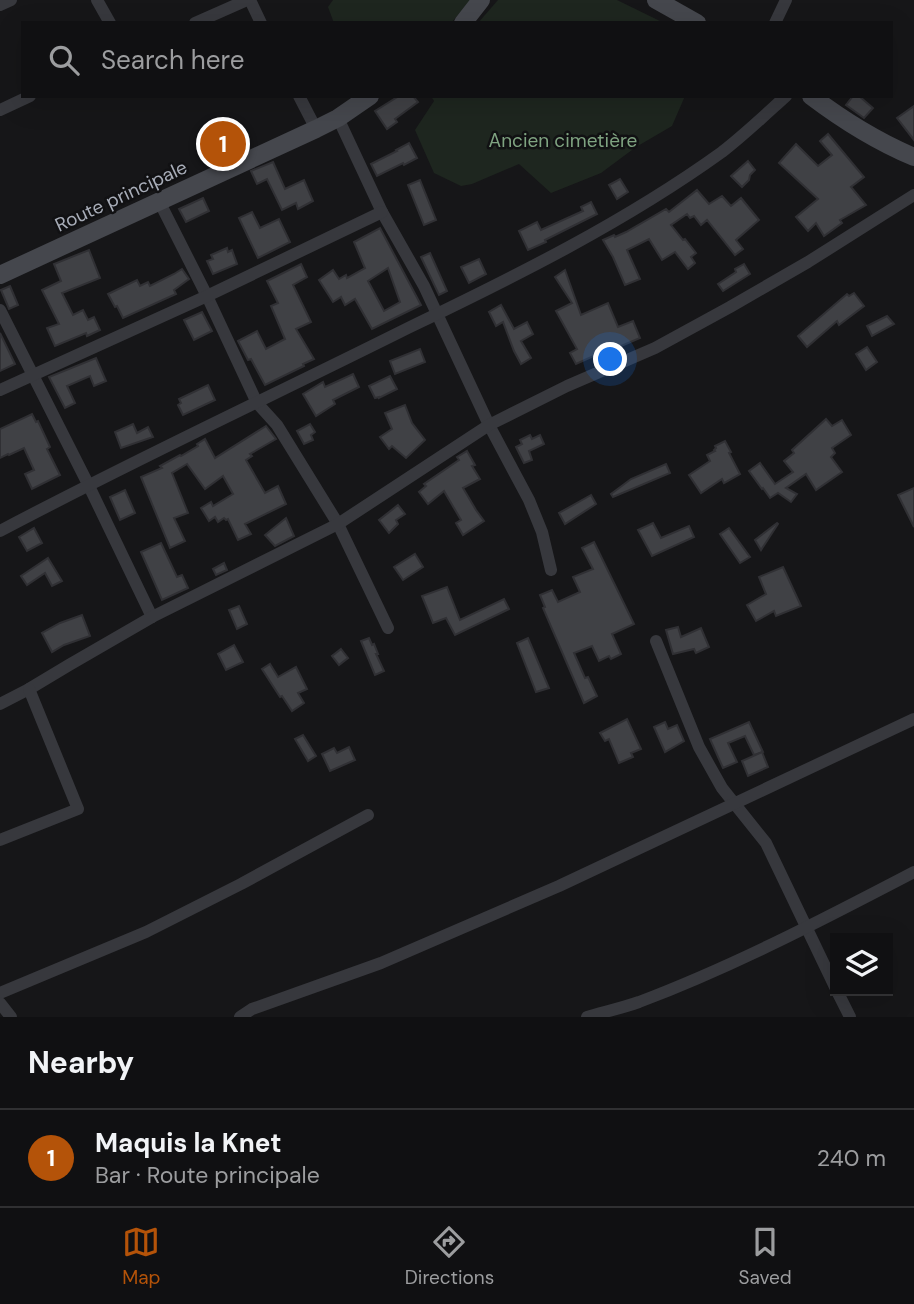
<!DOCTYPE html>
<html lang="en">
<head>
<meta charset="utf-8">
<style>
	body { margin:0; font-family:"DM Sans",sans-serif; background:#1e1e20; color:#f1f3f6 }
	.controls { position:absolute; right:21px; bottom:21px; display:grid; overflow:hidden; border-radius:0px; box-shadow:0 7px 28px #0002 }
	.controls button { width:63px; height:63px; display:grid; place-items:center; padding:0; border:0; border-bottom:2px solid #303032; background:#101012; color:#f1f3f6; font:35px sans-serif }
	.you { position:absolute; left:611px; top:360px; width:24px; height:24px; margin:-18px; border:5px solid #fff; border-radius:50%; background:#1a73e8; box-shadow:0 0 0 10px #1a73e833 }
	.badge { display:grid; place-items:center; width:46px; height:46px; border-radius:50%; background:#b45309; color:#fff; font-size:23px; font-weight:700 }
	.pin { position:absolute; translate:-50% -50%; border:4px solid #fff; box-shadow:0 2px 7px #0006 }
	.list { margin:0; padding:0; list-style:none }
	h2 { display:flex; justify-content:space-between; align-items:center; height:91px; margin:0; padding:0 28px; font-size:30px }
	h2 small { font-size:23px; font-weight:400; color:#9c9d9f }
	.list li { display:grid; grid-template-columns:46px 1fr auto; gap:21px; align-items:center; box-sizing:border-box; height:98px; padding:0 28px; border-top:2px solid #303032 }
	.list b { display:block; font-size:26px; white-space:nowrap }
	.list p { margin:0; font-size:23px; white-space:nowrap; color:#9c9d9f }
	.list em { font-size:23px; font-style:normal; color:#9c9d9f }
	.icon { flex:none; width:38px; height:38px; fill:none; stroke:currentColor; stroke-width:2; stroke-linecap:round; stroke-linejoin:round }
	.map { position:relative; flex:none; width:914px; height:1017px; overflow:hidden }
	.search { position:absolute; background:#101012; box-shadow:0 7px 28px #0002; left:21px; right:21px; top:21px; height:77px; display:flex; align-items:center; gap:18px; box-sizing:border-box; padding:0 24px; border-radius:0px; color:#9c9d9f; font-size:26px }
	.sheet { height:189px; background:#101012 }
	nav { display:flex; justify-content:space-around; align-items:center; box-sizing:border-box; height:98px; border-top:2px solid #303032; background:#101012; font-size:19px; color:#9c9d9f }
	nav a { display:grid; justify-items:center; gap:4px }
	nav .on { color:#b45309 }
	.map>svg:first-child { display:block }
</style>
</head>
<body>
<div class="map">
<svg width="914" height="1017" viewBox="0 0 914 1017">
	<rect width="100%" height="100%" fill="#161618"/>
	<g fill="#1e261f">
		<path d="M333 0H471L451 23H334L328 7Z"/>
		<path d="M498 0H617L664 23H478Z"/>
		<path d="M431 96H685L672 126 636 147 601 173 551 193 519 164 472 184 461 186 434 173 415 130 434 101Z"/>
	</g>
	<g fill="#404145" stroke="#303034" stroke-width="2" fill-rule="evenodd">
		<path d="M399 96H413L418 102 395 119 397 122 387 129 375 111Z"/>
		<path d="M853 96H859L873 108 864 118 846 105Z"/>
		<path d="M914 106V140L897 118Z"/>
		<path d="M828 134 864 177 851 187 866 205 840 220 842 223 824 236 816 223 808 231 796 217 818 199 779 163 796 144 818 166 832 155 820 141Z"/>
		<path d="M409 143 417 158 404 165 403 163 377 176 371 164 397 151 396 150Z"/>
		<path d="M748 161 755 170 750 175 749 180 742 187 731 176Z"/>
		<path d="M273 162 285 189 304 180 313 201 298 209 296 203 282 210 267 179 257 184 251 171Z"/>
		<path d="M620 179 628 192 617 199 609 185Z"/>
		<path d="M420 180 436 220 424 225 408 185Z"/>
		<path d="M697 190 709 204 722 196 731 206 741 198 759 220 736 240 743 249 735 255 707 220 701 225 694 216 690 218 687 214 671 225 683 240 685 239 696 253 691 257 695 263 688 269 675 252 662 260 649 239 627 250 640 279 625 285 613 257 603 240 614 235 615 237 626 232 666 209 669 212Z"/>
		<path d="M203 198 209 211 186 222 179 209Z"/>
		<path d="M591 202 597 214 545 240 546 242 528 250 519 231 537 222 541 230 583 211 581 207Z"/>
		<path d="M252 212 260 228 279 219 290 242 258 258 239 218Z"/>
		<path d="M380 228 421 305 372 329 355 299 345 305 341 297 333 302 319 280 333 270 339 279 346 275 347 278 365 268 354 242ZM388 268 400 302 384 311 368 281Z"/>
		<path d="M227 248 228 252 232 250 237 264 213 274 207 261 213 259 211 255Z"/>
		<path d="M89 250 100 278 62 293 73 315 83 310 88 320 94 317 100 330 87 336 86 333 55 346 47 328 59 324 42 290 61 281 54 264Z"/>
		<path d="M430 253 447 291 439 295 421 257Z"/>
		<path d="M479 259 486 274 469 283 461 267Z"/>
		<path d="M301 264 307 277 293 285 311 322 296 329 314 359 303 364 304 366 265 385 251 359 248 360 238 341 257 331 266 349 285 339 271 306 278 303 267 281Z"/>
		<path d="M744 264 750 274 723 291 718 284 736 272 735 269Z"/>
		<path d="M182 269 189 279 174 290 176 294 123 318 117 306 115 307 108 294 137 280 140 286 148 282 150 286 174 274Z"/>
		<path d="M565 270 581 315 608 303 618 327 633 321 640 338 619 347 618 345 576 364 570 353 577 349 556 311 572 303 555 277Z"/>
		<path d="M10 286 18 305 9 309 1 290Z"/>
		<path d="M854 293 864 306 839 325 837 321 807 347 798 336 847 294 849 296Z"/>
		<path d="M501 305 514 329 527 322 533 334 521 341 531 358 521 364 514 351 503 322 496 326 489 312Z"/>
		<path d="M202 312 212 331 194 340 184 320Z"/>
		<path d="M887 316 894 324 872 336 867 326Z"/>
		<path d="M0 333 15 364 0 371Z"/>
		<path d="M867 347 877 362 866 370 856 354Z"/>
		<path d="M420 349 425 362 395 374 390 361Z"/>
		<path d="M96 358 106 381 94 386 90 376 67 386 75 403 65 408 49 377Z"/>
		<path d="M353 374 359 387 333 400 335 404 316 416 303 394 323 382 325 387Z"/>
		<path d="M390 376 397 389 379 398V397L375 398 369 386Z"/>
		<path d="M208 385 215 400 183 415 178 405 181 403 179 399Z"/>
		<path d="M405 405 412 423 425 440 406 458 392 446 389 449 380 437 392 429 385 413Z"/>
		<path d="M32 414 36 422 38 421 50 447 47 449 60 475 32 489 25 474 34 470 24 448 9 455 8 454 0 458V429Z"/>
		<path d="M826 419 832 426 842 420 851 435 832 448 835 453 831 457 842 472 816 490 806 474 786 488 797 494 791 502 778 493 770 498 763 488 762 489 749 471 760 463 775 484 793 472 784 461 794 453 792 450Z"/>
		<path d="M133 424 137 433 148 427 153 437 121 448 115 432Z"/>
		<path d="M310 424 315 432 311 435 313 440 304 444 297 431Z"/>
		<path d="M266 426 276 439 250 454 252 456 246 460 265 493 278 486 286 504 245 524 251 534 238 540 228 519 226 520 224 518 218 522 215 517 209 521 201 508 211 502 213 506 233 494 223 476 205 489 187 464 172 473 188 513 174 518 185 541 170 548 141 477 162 468 160 466 180 455 181 456 198 446 197 444 205 439 215 458Z"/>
		<path d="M530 435 532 439 540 435 544 444 529 451 532 460 524 463 516 447 522 444 520 440Z"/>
		<path d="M725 441 731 452 729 453 740 474 724 483 722 479 701 493 689 475 710 461 707 455 715 451 714 450 716 448 715 446Z"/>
		<path d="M467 451 475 465 472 466 480 479 463 488 476 510 484 521 463 535 456 523 461 520 444 491 428 504 419 492 426 486 424 484 459 460 457 457Z"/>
		<path d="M666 464 670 473 613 497 611 494 631 479Z"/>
		<path d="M914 488V527L898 495Z"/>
		<path d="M125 490 135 513 120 520 110 497Z"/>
		<path d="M591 495 596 504 565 524 559 513Z"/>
		<path d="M398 505 405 514 396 520 398 524 389 533 379 520Z"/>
		<path d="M286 518 294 536 275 546 265 535Z"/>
		<path d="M653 523 661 538 689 526 694 537 652 556 638 530Z"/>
		<path d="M777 523 778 524 761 550 755 540Z"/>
		<path d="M34 528 42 543 27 551 19 537Z"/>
		<path d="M729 528 750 557 740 563 720 534Z"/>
		<path d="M594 542 634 624 612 634 621 654 611 659 609 656 599 661 592 646 574 653 585 678 588 677 597 696 584 703 543 608 545 607 540 595 552 590 558 602 580 592 573 577 593 569 582 548Z"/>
		<path d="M161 543 177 577 182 575 188 588 162 600 141 552Z"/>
		<path d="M415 554 423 567 403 580 394 567Z"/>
		<path d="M48 558 62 581 52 586 45 573 27 585 21 576Z"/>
		<path d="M224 563 227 570 216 575 213 569Z"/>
		<path d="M783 567 801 606 776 616 774 611 756 621 747 605 766 594 759 577Z"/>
		<path d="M447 587 460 620 504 599 509 609 455 635 446 618 433 623 422 596Z"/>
		<path d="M239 606 247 624 237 629 229 610Z"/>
		<path d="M82 615 90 636 64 645 52 652 42 633 60 623Z"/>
		<path d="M678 627 681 637 701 628 709 647 696 653 694 649 673 654 666 630Z"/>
		<path d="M369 638 372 645 374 644 378 654H376L384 671 375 675 361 641Z"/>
		<path d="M528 638 549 688 536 692 517 643Z"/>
		<path d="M234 645 243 662 226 670 218 654Z"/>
		<path d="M341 649 348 658 339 665 332 656Z"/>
		<path d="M270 664 278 677 296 667 307 689 298 693 304 703 292 711 282 696 280 697 262 669Z"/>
		<path d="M627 719 641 749 631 753 633 757 619 763 609 739 605 741 600 733Z"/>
		<path d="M665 722 668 729 677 725 684 741 665 752 654 727Z"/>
		<path d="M749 722 763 752 754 755 745 736 728 743 737 762 723 768 710 739Z"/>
		<path d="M303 735 316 756 308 761 295 739Z"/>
		<path d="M349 747 355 760 330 771 322 754 334 748 337 753Z"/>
		<path d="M762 752 768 767 748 776 742 761Z"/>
	</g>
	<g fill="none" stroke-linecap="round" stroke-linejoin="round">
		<g stroke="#37383d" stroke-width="12">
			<path d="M97 0 110 23"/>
			<path d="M250 0 261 23"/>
			<path d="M0 5 11 0"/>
			<path d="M195 23 247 0"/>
			<path d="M775 23 786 0"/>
			<path d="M299 96 316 129"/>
			<path d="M0 110 30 96"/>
			<path d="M338 118 382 212 424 286 489 425 529 500 542 532 551 570"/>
			<path d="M159 201 207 296 257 403 277 425 338 524 388 628"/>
			<path d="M0 310 88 484 152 617"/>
			<path d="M0 390 207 296 382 212"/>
			<path d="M0 531C134 460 272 396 408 328 516 276 625 222 722 152 744 135 765 115 786 96"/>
			<path d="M656 641 699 747 722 788 766 843 835 987"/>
			<path d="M0 704 29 689 69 665 152 617 338 524 489 425 567 386 655 348 730 307 808 262 914 195"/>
			<path d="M0 840 78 809 29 689"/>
			<path d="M837 991 850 1017"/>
			<path d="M0 993 146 932 241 884 368 815"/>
			<path d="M0 1003 11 1017"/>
			<path d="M240 1017 252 1009 381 963 559 886 914 719"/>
			<path d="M587 1017C604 1012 622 1008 639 1002 734 966 824 919 914 872"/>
		</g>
		<g stroke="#45474d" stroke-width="18">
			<path d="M656 0 697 23"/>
			<path d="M463 23 481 0"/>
			<path d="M811 96C844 121 876 141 914 157"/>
			<path d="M0 275 316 129 338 118 370 96"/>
		</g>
	</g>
	<g text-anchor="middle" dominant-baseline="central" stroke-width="5" stroke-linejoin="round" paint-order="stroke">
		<g font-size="19" fill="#7fa381" stroke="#111113">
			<text x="563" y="140">Ancien cimetière</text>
		</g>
		<g font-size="19" fill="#a8adb8" stroke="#111113">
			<text transform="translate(121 196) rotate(-25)">Route principale</text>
		</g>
	</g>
</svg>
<div class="controls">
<button><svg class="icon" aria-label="layers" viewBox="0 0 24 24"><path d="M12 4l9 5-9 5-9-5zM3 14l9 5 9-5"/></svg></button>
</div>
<div class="you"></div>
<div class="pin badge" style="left:223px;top:144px">1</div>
<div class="search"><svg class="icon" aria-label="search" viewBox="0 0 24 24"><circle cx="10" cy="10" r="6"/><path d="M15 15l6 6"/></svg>Search here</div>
</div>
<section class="sheet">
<h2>Nearby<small></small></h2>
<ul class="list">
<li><span class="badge">1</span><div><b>Maquis la Knet</b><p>Bar · Route principale</p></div><em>240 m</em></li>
</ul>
</section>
<nav>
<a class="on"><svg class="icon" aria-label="map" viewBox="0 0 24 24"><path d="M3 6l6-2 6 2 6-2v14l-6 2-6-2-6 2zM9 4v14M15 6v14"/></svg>Map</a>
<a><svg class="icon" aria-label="directions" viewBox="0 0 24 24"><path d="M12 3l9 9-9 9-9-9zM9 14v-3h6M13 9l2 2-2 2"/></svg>Directions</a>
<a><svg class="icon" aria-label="saved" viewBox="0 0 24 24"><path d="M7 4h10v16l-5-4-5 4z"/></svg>Saved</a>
</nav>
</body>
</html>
